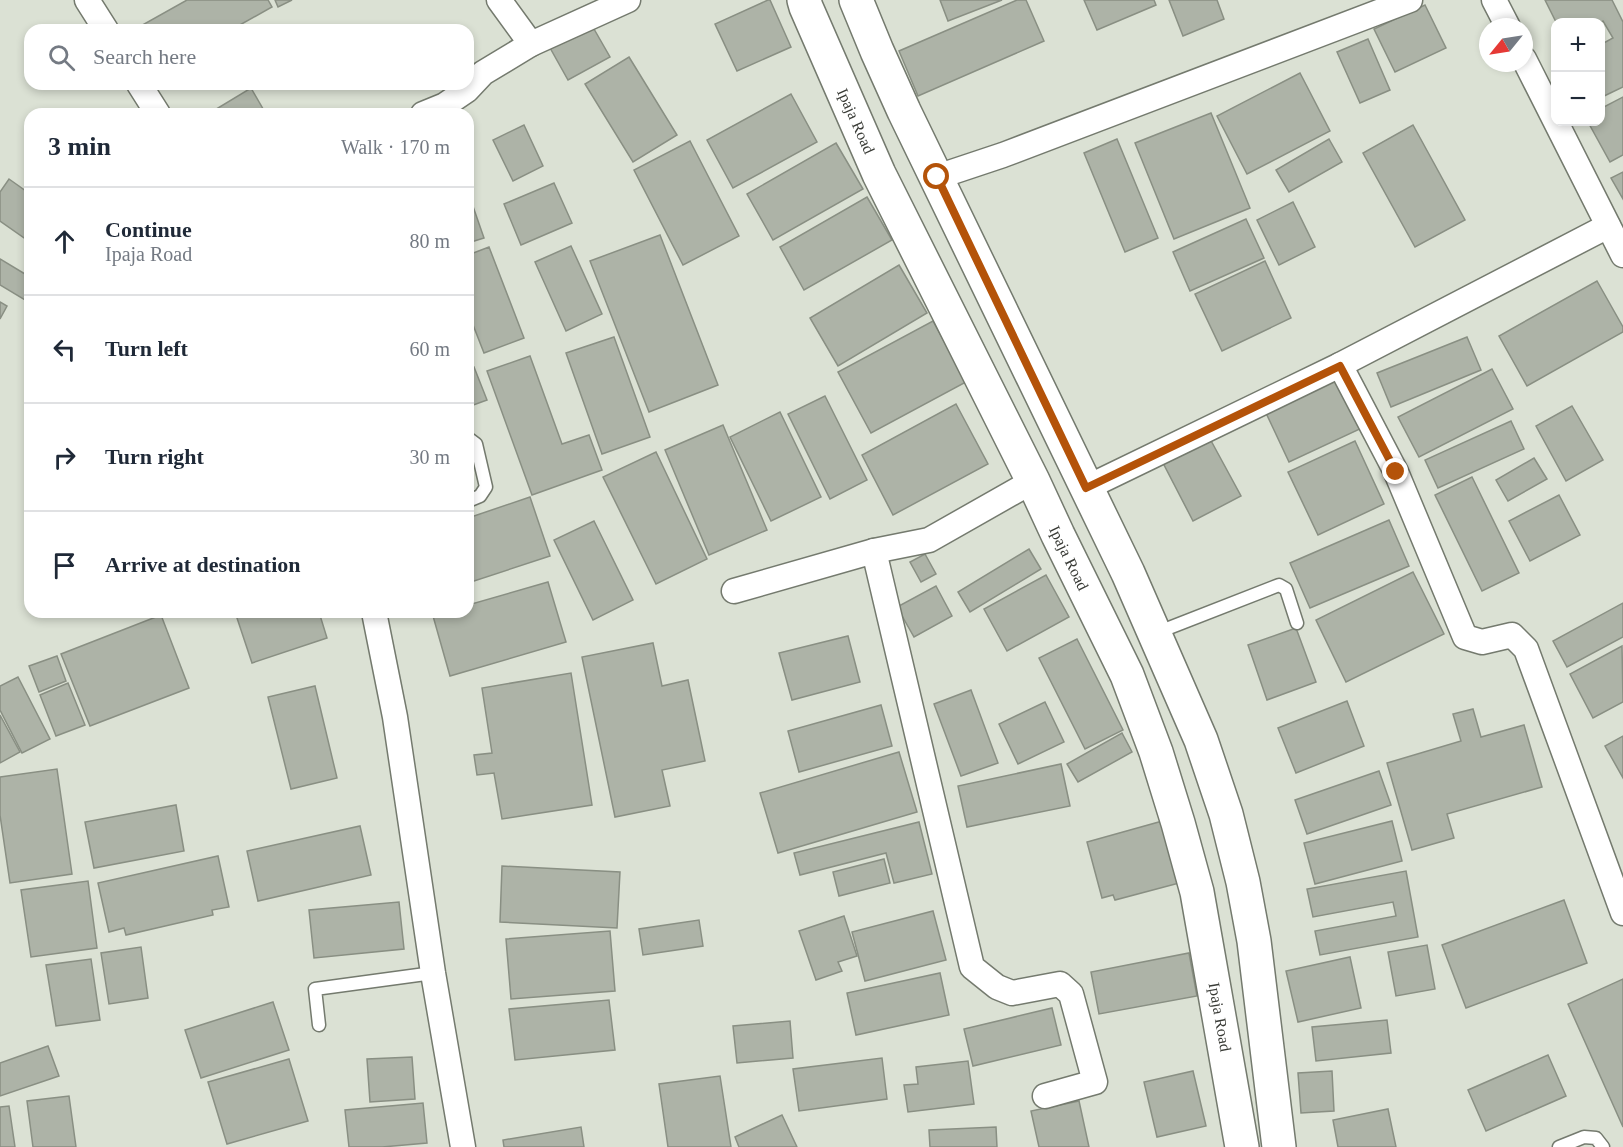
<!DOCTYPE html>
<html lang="en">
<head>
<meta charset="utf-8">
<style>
	body { margin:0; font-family:Georgia,serif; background:#f6f6f7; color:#1f2937 }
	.controls { position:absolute; right:18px; top:18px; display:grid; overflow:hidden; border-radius:12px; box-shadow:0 3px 9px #0003 }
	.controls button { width:54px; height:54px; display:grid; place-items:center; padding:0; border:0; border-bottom:2px solid #e0e1e3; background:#fff; color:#1f2937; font:30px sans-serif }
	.compass { position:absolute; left:1479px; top:18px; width:54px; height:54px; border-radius:50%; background:#fff; box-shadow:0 3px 9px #0003; rotate:240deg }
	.stop { position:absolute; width:18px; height:18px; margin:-14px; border:4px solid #b45309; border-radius:50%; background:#fff }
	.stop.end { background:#b45309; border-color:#fff; box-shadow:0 2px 6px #0008 }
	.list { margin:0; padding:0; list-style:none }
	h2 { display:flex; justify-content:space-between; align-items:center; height:78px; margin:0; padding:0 24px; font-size:26px }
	h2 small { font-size:20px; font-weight:400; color:#747a83 }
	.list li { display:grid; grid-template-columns:39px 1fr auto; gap:18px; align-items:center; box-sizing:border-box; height:108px; padding:0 24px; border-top:2px solid #e0e1e3 }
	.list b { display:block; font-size:22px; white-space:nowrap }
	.list p { margin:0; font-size:20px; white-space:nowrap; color:#747a83 }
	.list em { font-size:20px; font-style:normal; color:#747a83 }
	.icon { flex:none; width:33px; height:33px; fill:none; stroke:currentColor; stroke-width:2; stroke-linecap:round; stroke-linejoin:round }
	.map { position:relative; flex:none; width:1623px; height:1147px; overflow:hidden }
	.search { position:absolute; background:#fff; box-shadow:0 3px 9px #0003; left:24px; top:24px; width:450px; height:66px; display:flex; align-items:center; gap:15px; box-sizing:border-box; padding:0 21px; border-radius:18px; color:#747a83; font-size:22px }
	.panel { position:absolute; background:#fff; box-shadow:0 3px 9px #0003; left:24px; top:108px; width:450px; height:510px; border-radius:18px }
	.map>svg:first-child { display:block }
</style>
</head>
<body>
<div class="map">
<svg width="1623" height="1147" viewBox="0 0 1623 1147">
	<rect width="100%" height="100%" fill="#dbe1d4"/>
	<g fill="#adb3a7" stroke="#898f83" stroke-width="1.5">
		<path d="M187 0H268L272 7 231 30H138L137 28Z"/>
		<path d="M275 0H292L278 7Z"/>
		<path d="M768 0H770L791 47 737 71 715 24Z"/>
		<path d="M940 0H1002L948 21Z"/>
		<path d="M1017 0H1026L1044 41 918 96 899 51Z"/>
		<path d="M1084 0H1154L1156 5 1097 30Z"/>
		<path d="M1169 0H1217L1224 19 1183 36Z"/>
		<path d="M1545 0H1612L1623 22V87L1600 98V45L1613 38 1603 21 1600 23 1556 22Z"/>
		<path d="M1425 5 1446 48 1395 72 1374 29Z"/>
		<path d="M590 22 610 57 568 80 549 46Z"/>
		<path d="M1368 39 1390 90 1360 103 1337 52Z"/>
		<path d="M629 57 677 135 633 162 585 84Z"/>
		<path d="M1300 73 1330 131 1247 174 1217 116Z"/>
		<path d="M251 88 266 114H208Z"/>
		<path d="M791 94 817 142 733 188 707 140Z"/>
		<path d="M1623 97V155L1610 162 1588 122H1600V109Z"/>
		<path d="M1211 113 1250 208 1174 239 1135 143Z"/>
		<path d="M524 125 543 166 513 181 493 140Z"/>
		<path d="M1413 125 1465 220 1415 247 1363 153Z"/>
		<path d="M1117 139 1158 238 1125 252 1084 153Z"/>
		<path d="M1329 139 1342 162 1289 192 1276 170Z"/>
		<path d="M690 141 739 236 683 265 634 170Z"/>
		<path d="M836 143 863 189 773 240 747 194Z"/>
		<path d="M1623 172V199L1611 178Z"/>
		<path d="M9 179 30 194V242L0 221V192Z"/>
		<path d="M554 183 572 223 521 245 504 204Z"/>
		<path d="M468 192 484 238 468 243Z"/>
		<path d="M867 197 892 240 804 290 780 247Z"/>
		<path d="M1293 202 1315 247 1279 265 1257 220Z"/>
		<path d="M1246 219 1264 258 1190 291 1173 252Z"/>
		<path d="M660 235 718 385 649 412 590 261Z"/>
		<path d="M571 246 602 314 566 331 535 262Z"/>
		<path d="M489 247 524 338 484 353 468 312V255Z"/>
		<path d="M0 259 30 277V303L0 285Z"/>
		<path d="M1265 261 1291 318 1222 351 1195 294Z"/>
		<path d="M899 265 927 313 838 366 810 318Z"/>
		<path d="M1597 281 1623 327V332L1527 386 1499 336Z"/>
		<path d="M0 302 7 306 0 319Z"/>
		<path d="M933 321 966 382 871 433 838 372Z"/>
		<path d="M614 337 650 437 602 454 566 353Z"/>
		<path d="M1467 337 1481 370 1391 407 1377 373Z"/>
		<path d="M530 356 562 444 589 435 602 470 532 495 487 371Z"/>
		<path d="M474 367 487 400 468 407V369Z"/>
		<path d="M1492 369 1513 409 1419 457 1398 417Z"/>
		<path d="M1338 379 1362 428 1289 462 1266 413Z"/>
		<path d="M825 396 867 480 830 499 788 414Z"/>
		<path d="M956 404 988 464 893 515 862 455Z"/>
		<path d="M1572 406 1603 460 1566 481 1536 426Z"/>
		<path d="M780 412 821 497 771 521 730 437Z"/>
		<path d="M1511 421 1524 449 1438 488 1425 460Z"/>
		<path d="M723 425 767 530 709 555 665 450Z"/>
		<path d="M1209 437 1241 496 1193 521 1162 461Z"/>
		<path d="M1355 441 1384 504 1318 535 1288 472Z"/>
		<path d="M656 452 707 559 656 584 603 477Z"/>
		<path d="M1534 458 1547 479 1508 501 1496 480Z"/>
		<path d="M1472 477 1519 573 1482 591 1435 495Z"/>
		<path d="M1559 495 1580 535 1530 561 1509 521Z"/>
		<path d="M530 497 550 556 468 583V518Z"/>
		<path d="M1389 520 1409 566 1310 608 1290 563Z"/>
		<path d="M594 521 633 600 593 620 554 540Z"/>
		<path d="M1029 549 1041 569 970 612 958 592Z"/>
		<path d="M925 554 936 574 921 582 910 562Z"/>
		<path d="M1413 572 1444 634 1346 682 1316 620Z"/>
		<path d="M1046 575 1069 617 1007 651 984 609Z"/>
		<path d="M548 582 566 642 450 676 433 616 445 612H468V605Z"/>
		<path d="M936 586 952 616 914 637 897 607Z"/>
		<path d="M1623 603V637L1567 667 1553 641Z"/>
		<path d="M235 612H319L327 638 252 663Z"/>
		<path d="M161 615 189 688 90 726 61 654Z"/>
		<path d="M1296 628 1316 682 1267 700 1248 645Z"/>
		<path d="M848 636 860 682 792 700 779 653Z"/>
		<path d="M1077 639 1123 730 1085 749 1039 658Z"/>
		<path d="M653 643 662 686 688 680 705 761 662 770 670 806 615 817 582 657Z"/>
		<path d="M1622 646 1623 702 1593 718 1570 674Z"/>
		<path d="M57 656 66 681 39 692 29 666Z"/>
		<path d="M571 673 592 805 502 819 494 773 477 775 474 755 492 753 482 688Z"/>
		<path d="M18 677 50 739 22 753 0 710V686Z"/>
		<path d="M68 683 85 725 56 736 40 695Z"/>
		<path d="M315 686 337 778 291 789 268 697Z"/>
		<path d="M971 690 998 763 961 776 934 704Z"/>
		<path d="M1347 701 1364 746 1296 773 1278 728Z"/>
		<path d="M1045 702 1064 742 1018 764 999 724Z"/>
		<path d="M881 705 892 746 799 772 788 731Z"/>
		<path d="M1473 709 1481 737 1524 725 1542 787 1447 814 1454 838 1412 850 1387 763 1461 741 1453 714Z"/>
		<path d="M0 715 20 752 0 763Z"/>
		<path d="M1122 733 1132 752 1078 782 1067 764Z"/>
		<path d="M1623 736V778L1605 746Z"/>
		<path d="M899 752 917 812 778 853 760 793Z"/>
		<path d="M1061 764 1070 806 967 827 958 786Z"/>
		<path d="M57 769 72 874 10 883 0 815V777Z"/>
		<path d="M1379 771 1391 805 1307 834 1295 800Z"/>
		<path d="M176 805 184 851 94 868 85 822Z"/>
		<path d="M1166 820 1183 882 1115 900 1113 895 1102 898 1087 842Z"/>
		<path d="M1392 821 1402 861 1315 884 1304 843Z"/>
		<path d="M919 822 932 874 894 883 886 853 800 875 794 853Z"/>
		<path d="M360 826 371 875 258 901 247 851Z"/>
		<path d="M218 856 229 907 212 910 213 915 126 935 124 928 109 932 98 883Z"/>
		<path d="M884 859 890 883 839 896 833 872Z"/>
		<path d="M502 866 620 872 617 928 500 922Z"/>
		<path d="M1406 871 1418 937 1320 955 1315 931 1396 916 1393 902 1313 917 1307 889Z"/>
		<path d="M88 881 97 948 31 957 21 890Z"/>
		<path d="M1564 900 1587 963 1466 1008 1442 945Z"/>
		<path d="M399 902 404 949 314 958 309 910Z"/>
		<path d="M933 911 946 960 865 981 852 932Z"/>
		<path d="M844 916 857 956 838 962 842 971 816 980 799 931Z"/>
		<path d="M699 920 703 946 643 955 639 929Z"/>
		<path d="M610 931 615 991 511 999 506 939Z"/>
		<path d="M1427 945 1435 989 1396 996 1388 952Z"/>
		<path d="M141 947 148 998 109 1004 101 953Z"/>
		<path d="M1189 953 1197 996 1099 1014 1091 972Z"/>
		<path d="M1350 957 1361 1008 1298 1022 1286 971Z"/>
		<path d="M91 959 100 1020 56 1026 46 965Z"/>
		<path d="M940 973 949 1015 856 1035 847 993Z"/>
		<path d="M1623 979V1127L1568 1004Z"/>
		<path d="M609 1000 615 1050 515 1060 509 1009Z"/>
		<path d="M273 1002 289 1050 201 1078 185 1030Z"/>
		<path d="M1052 1008 1061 1045 973 1066 964 1029Z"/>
		<path d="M1387 1020 1391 1053 1316 1061 1312 1027Z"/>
		<path d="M790 1021 793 1058 737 1063 733 1026Z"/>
		<path d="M48 1046 59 1076 0 1096V1063Z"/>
		<path d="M1548 1055 1566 1096 1486 1131 1468 1090Z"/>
		<path d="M412 1057 415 1099 370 1102 367 1059Z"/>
		<path d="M882 1058 887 1099 799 1111 793 1069Z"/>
		<path d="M289 1059 308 1121 227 1144 208 1082Z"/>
		<path d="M968 1061 974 1104 908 1112 904 1085 918 1084 916 1067Z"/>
		<path d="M1193 1071 1206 1126 1157 1137 1144 1082Z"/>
		<path d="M1332 1071 1334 1111 1301 1113 1298 1073Z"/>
		<path d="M720 1076 731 1147H668L659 1084Z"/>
		<path d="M69 1096 76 1147H33L27 1101Z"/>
		<path d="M1079 1101 1089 1147H1039L1031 1111Z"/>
		<path d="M423 1103 427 1143 382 1147H349L345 1110Z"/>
		<path d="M9 1106 15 1147H0V1107Z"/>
		<path d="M1388 1109 1396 1147H1338L1333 1120Z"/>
		<path d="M782 1115 797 1147H739L735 1137Z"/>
		<path d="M581 1127 584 1147H504L503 1140Z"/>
		<path d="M996 1127 997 1147H930L929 1130Z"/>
	</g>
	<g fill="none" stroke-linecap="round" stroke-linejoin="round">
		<g stroke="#747a6e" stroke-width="15">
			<g id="service">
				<path d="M468 438 476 444 486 487 480 496 468 501"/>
				<path d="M1156 633 1279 585 1286 589 1297 623"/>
				<path d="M319 1025 315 989 433 973"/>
				<path d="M1559 1147 1584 1137 1596 1138 1603 1147"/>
			</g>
		</g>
		<g stroke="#747a6e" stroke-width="27">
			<g id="minor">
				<path d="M87 0 106 30"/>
				<path d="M499 0 531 44"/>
				<path d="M1494 0 1508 27"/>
				<path d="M1524 59 1623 255"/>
				<path d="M139 84 158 114"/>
				<path d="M423 114 445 105 467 90 483 73 531 44 628 0"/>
				<path d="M937 177 1003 155 1410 0"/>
				<path d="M1340 365 1396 472 1465 637 1482 642 1512 635 1526 649 1623 913"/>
				<path d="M1086 488 1340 365 1608 226"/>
				<path d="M874 551 972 967 997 987 1012 993 1060 984 1071 994 1095 1082 1045 1096"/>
				<path d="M734 591 874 551 929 540 1033 481"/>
				<path d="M374 612 395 717 433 973 463 1147"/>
			</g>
		</g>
		<g stroke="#747a6e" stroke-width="36">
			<g id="secondary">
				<path d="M804 0 806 7 879 174 1033 481 1058 535 1127 675 1156 752 1178 823 1197 892 1242 1147"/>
				<path d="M856 0 877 51 904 111 1128 573 1201 740 1226 814 1243 882 1254 941 1279 1147"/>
			</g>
		</g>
		<use href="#service" stroke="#fff" stroke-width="12"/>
		<use href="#minor" stroke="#fff" stroke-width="24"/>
		<use href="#secondary" stroke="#fff" stroke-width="33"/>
	</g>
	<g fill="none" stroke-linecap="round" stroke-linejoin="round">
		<path stroke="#b45309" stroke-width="8" d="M937 177 1086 488 1340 366 1396 472"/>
	</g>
	<g text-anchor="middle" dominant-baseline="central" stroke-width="4.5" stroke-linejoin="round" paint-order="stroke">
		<g font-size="16" fill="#393b36" stroke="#fff">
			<text transform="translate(856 121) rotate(66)">Ipaja Road</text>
			<text transform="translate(1069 558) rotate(64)">Ipaja Road</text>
			<text transform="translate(1220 1017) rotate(80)">Ipaja Road</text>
		</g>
	</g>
</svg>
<div class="controls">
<button>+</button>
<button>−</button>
</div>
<svg class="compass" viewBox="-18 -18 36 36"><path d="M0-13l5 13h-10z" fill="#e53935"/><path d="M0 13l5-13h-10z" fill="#747a83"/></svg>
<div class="stop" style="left:937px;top:177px"></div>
<div class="stop end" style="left:1396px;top:472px"></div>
<div class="search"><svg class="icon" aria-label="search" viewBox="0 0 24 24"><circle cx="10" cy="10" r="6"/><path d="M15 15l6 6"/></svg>Search here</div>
<section class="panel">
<h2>3 min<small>Walk · 170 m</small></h2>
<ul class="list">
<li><svg class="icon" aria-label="ahead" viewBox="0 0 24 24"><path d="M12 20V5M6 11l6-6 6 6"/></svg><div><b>Continue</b><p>Ipaja Road</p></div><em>80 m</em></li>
<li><svg class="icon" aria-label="left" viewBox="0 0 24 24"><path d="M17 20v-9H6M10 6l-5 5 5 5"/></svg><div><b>Turn left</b></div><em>60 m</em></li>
<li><svg class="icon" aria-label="right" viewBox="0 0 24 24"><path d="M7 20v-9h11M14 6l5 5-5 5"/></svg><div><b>Turn right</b></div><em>30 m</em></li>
<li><svg class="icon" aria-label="arrive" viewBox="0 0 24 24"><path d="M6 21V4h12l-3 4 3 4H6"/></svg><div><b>Arrive at destination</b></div></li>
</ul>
</section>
</div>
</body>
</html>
